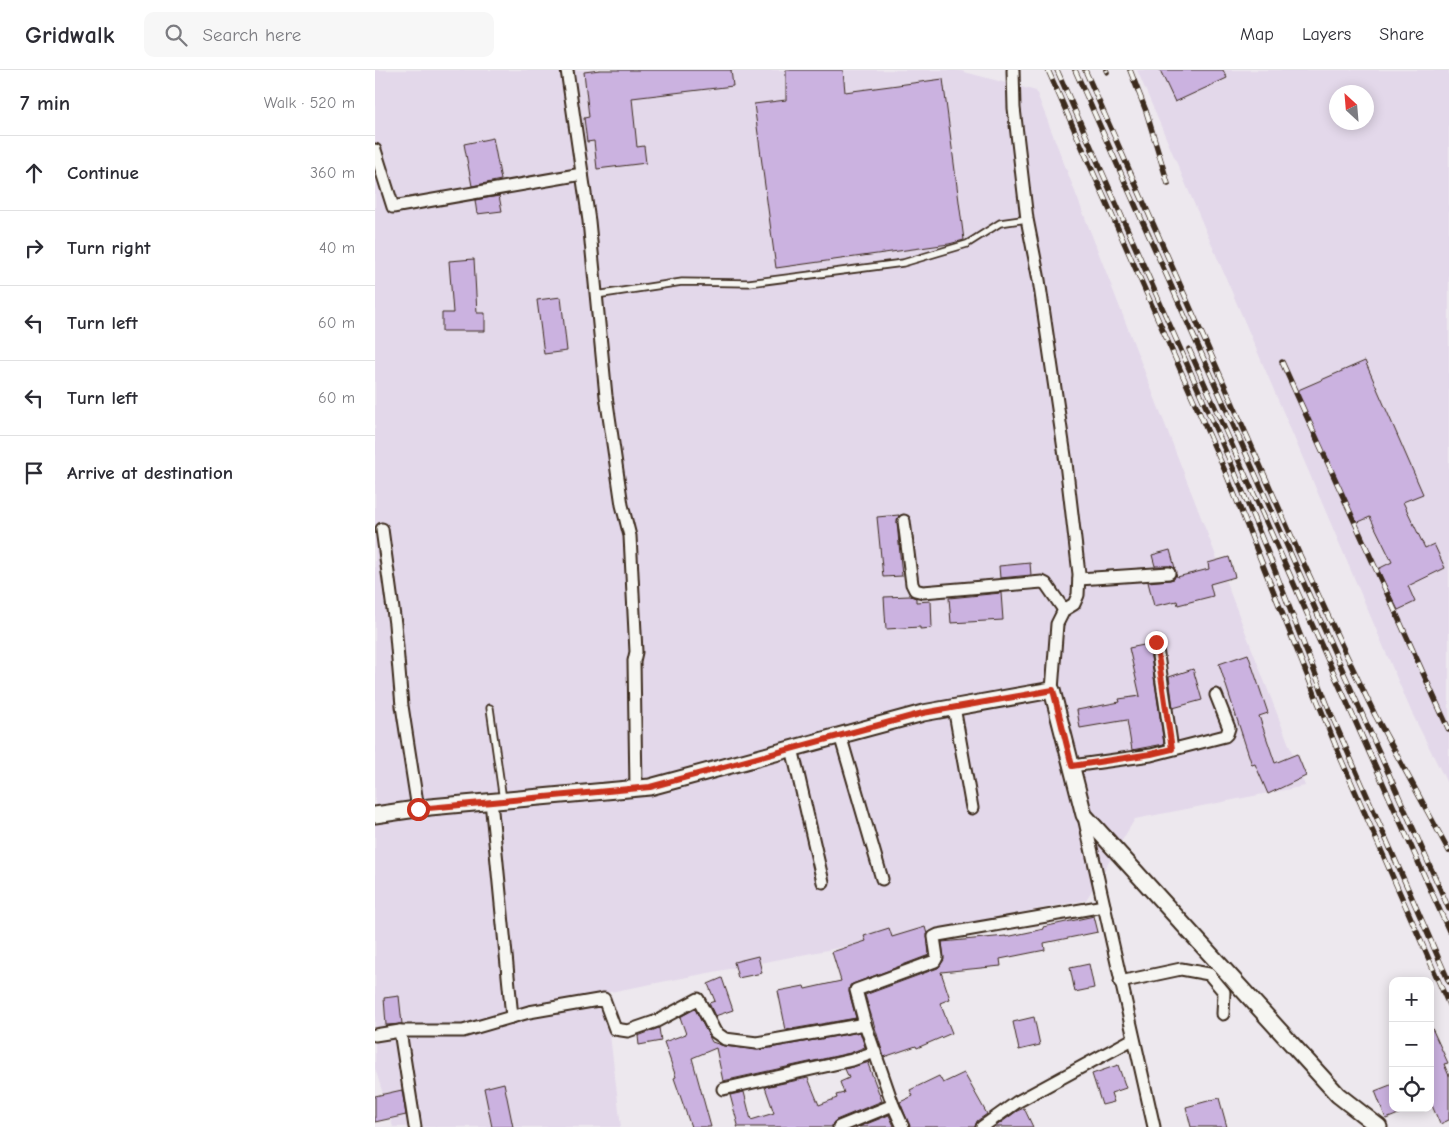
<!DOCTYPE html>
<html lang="en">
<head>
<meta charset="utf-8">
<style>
	body { margin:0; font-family:"Comic Neue",sans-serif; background:#f7f7f7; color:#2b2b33 }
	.controls { position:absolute; right:15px; bottom:15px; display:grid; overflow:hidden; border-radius:10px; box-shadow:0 2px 12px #0003 }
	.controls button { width:45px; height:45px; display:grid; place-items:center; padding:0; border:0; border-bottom:1px solid #e1e1e2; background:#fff; color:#2b2b33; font:25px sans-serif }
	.compass { position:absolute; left:954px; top:15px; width:45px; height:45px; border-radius:50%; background:#fff; box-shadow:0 2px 12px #0003; rotate:334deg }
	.stop { position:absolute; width:15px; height:15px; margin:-11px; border:4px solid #c8321e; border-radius:50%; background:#fff }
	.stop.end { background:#c8321e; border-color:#fff; box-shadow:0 1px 5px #0008 }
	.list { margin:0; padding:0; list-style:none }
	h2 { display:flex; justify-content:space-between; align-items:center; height:65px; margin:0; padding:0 20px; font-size:21px }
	h2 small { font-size:16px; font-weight:400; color:#7c7c81 }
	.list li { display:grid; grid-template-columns:32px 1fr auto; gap:15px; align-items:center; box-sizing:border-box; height:75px; padding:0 20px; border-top:1px solid #e1e1e2 }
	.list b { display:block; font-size:19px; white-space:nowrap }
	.list em { font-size:16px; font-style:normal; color:#7c7c81 }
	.icon { flex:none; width:28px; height:28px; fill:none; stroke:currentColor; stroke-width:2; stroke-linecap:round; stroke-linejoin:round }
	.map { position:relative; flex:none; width:1074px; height:1057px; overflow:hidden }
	header { display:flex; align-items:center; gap:30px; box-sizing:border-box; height:70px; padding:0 25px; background:#fff; border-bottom:1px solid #e1e1e2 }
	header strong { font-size:24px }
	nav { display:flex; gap:28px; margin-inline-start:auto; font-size:18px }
	.search { width:350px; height:45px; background:#f7f7f7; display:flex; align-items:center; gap:12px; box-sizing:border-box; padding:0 18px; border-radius:10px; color:#7c7c81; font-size:19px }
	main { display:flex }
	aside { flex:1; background:#fff }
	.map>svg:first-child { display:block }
</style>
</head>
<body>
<header>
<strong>Gridwalk</strong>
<div class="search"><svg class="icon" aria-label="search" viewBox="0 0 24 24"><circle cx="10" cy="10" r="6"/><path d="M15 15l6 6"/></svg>Search here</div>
<nav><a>Map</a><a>Layers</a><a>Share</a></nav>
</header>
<main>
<aside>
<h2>7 min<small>Walk · 520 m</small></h2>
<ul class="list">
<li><svg class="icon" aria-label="ahead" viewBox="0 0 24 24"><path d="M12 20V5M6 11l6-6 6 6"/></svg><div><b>Continue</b></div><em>360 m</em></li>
<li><svg class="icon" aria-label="right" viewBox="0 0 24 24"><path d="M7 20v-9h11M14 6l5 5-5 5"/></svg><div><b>Turn right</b></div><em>40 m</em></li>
<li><svg class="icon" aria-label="left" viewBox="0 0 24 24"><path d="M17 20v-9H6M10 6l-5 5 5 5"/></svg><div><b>Turn left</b></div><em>60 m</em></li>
<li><svg class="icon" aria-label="left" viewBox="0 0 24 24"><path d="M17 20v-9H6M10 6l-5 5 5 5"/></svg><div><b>Turn left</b></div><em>60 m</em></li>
<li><svg class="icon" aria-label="arrive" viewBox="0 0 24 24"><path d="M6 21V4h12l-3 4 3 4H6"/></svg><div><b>Arrive at destination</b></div></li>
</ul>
</aside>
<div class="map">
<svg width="1074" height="1057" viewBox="0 0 1074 1057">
	<rect width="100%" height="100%" fill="#ede8ee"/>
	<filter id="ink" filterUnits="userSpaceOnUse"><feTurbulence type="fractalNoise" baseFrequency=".02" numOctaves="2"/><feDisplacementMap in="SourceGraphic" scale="10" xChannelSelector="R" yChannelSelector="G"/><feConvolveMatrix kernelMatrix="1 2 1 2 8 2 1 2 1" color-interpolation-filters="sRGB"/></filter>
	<g filter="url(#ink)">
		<g fill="#e3d8ea" fill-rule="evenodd">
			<path d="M0 0H582L661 21 930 716 760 749 711 830 230 923 246 1057H18L0 998Z"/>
			<path d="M762 0H1074V717L1036 641ZM962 22H992V52H962Z"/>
		</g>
		<g fill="#cbb2e0" stroke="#3b2a1e">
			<path d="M225 0H356L358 16 257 28 262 77 269 76 271 93 222 99 219 71 212 72 209 48 214 47 209 2Z"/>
			<path d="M411 0H468L470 22 568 9 589 170 574 174 401 198 379 34 411 30Z"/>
			<path d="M785 0H848L852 8 800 32Z"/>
			<path d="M118 68 126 110 97 116 89 74Z"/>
			<path d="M124 126 127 141 102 144 100 130Z"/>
			<path d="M99 189 102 243H110V261H67V243H78L74 191Z"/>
			<path d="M186 227 192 281 169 284 162 230Z"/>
			<path d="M990 291 1048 424 1028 432 1050 478 1059 474 1070 498 1033 516 1040 532 1023 540 1003 499 1017 492 995 447 979 454 921 321Z"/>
			<path d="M524 445 522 452 527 506 508 507 502 447Z"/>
			<path d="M795 480 800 498 794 496H780L777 485Z"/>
			<path d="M854 487 860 507 835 514 838 526 803 535 802 531 779 536 773 512 795 510 799 509 801 504 802 507 834 499 833 493Z"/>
			<path d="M655 493 656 505 625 508 624 496Z"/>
			<path d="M626 523 628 550 576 553 574 528Z"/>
			<path d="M535 526 541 528V532L556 531 557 558 545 559V557L511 559 509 527Z"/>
			<path d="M774 574 789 674 757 680 752 650 705 658 702 640 745 632 744 629 765 626 754 578Z"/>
			<path d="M873 584 893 643 884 646 900 693 922 684 931 706 893 724 880 694 877 695 844 594Z"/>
			<path d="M818 599 827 630 798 638 794 607Z"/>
			<path d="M719 846 723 862 669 873 670 880 625 889 626 896 566 902 575 929 565 933 577 963 542 978 541 976 509 987 490 925 563 898 569 890 567 872 631 866V867L669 859 668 857Z"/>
			<path d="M550 857 552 864 554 885 475 915 474 922 481 948 411 960 403 921 429 916 430 919 466 911 457 882 491 871 489 866 514 858 517 867Z"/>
			<path d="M383 886 387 903 363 908 359 892Z"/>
			<path d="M714 894 719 918 700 922 695 898Z"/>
			<path d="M347 908 358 940 340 946 334 933 340 931 333 914Z"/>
			<path d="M24 926 27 954 11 955 9 928Z"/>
			<path d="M320 939 337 972 349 976 383 980 485 962 490 977 475 983 348 1011 341 978 317 988 336 1057H316L299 1008 301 1007 289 972 311 964 305 947Z"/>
			<path d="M659 947 665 975 644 980 638 952Z"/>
			<path d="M1055 954 1073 993 1069 994 1074 1006V1050L1065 1054 1055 1031Z"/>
			<path d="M284 958 286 971 264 975 263 966Z"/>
			<path d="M495 992 493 994 507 1031 461 1050 458 1053 457 1057H362L363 1055 355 1025 369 1022 376 1050 399 1043 390 1017 433 1008 444 1035 462 1028 461 1025 469 1023 465 1012 474 1008 470 999Z"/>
			<path d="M743 995 751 1018 736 1023 739 1032 727 1035 717 1004Z"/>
			<path d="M589 1003 612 1044 602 1051 600 1057H535L525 1032 538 1026 535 1020 564 1006 568 1013Z"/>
			<path d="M129 1013 138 1057H117L109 1018Z"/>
			<path d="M1018 1014V1038L1036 1039 1011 1049 1000 1021Z"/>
			<path d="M27 1020 31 1045 0 1052V1026Z"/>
			<path d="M844 1028 852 1057H816L811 1037Z"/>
			<path d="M649 1038 658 1057H620L642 1041Z"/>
			<path d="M514 1045 519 1056 517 1057H484Z"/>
		</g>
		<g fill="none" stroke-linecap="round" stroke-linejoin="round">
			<g stroke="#3b2a1e" stroke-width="9">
				<g id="lane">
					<path d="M221 225 307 212 374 213 528 193 592 174 625 153 652 149"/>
					<path d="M115 638 128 730"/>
				</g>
			</g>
			<g stroke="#3b2a1e" stroke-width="15">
				<g id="street">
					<path d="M192 0 214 151 231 326 247 435 255 466 261 582 259 591 261 718"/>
					<path d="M638 0 639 38 652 149 664 210 691 393 704 504 703 525 699 534 689 540 682 554 677 620"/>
					<path d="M0 80 18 137 207 104"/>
					<path d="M529 451 537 514 540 520 548 522 667 512 671 514 689 540"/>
					<path d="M7 459 20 554 27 636 43 739"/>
					<path d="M704 509 794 503"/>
					<path d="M781 572 797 679"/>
					<path d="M579 637 597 738"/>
					<path d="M465 665 507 809"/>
					<path d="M417 678 448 812"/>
					<path d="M697 696 776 685 850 666 852 664 854 658 841 625"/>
					<path d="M116 731 137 947"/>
					<path d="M709 747 779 1057"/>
					<path d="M745 912 806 899 834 904 849 922 848 944"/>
					<path d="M490 954 481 920 560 891 562 887 559 867 563 865 729 836"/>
					<path d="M25 961 40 1057"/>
					<path d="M0 965 25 961H88L154 942 229 929 240 959 253 961 282 951 323 929 340 962 350 969 382 973 490 954 518 1035 528 1057"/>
					<path d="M348 1019 477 990 500 982"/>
					<path d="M464 1057 518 1035"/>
					<path d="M607 1057 642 1032 758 969"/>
				</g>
			</g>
			<g stroke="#3b2a1e" stroke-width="19">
				<path id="secondary" d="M0 745 55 737 275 717 548 643 677 620 709 745 963 1025 1004 1057"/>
			</g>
			<use href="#lane" stroke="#f6f6f2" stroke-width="5.5"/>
			<use href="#street" stroke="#f6f6f2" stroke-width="11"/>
			<use href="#secondary" stroke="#f6f6f2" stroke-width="15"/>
			<g stroke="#3b2a1e" stroke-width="5.5">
				<g id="rail">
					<path d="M673 0 850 401 966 689 1074 935"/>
					<path d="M682 0 858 398 897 493 956 644 1074 912"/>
					<path d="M700 0 1074 839"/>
					<path d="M710 0 923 481 967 576 1000 645 1074 781"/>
					<path d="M731 0 732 2"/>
					<path d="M755 0 771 41 793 114"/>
					<path d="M814 279 1074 861"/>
					<path d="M907 292 1074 660"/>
				</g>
			</g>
			<use href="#rail" stroke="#f6f6f2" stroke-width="4" stroke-dasharray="11" stroke-linecap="butt"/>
		</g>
	</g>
	<g fill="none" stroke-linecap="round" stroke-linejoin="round" filter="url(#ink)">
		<path stroke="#c8321e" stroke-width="6" d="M43 739 275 717 548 643 678 620 697 696 776 684 797 679 781 572"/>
	</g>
</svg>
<div class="controls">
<button>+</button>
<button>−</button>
<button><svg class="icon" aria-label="locate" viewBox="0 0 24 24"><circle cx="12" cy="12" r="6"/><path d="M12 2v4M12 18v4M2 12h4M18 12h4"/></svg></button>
</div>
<svg class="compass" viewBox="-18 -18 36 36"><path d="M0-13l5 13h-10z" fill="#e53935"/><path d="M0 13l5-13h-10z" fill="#7c7c81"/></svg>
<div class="stop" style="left:43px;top:739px"></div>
<div class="stop end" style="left:781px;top:572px"></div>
</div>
</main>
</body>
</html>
